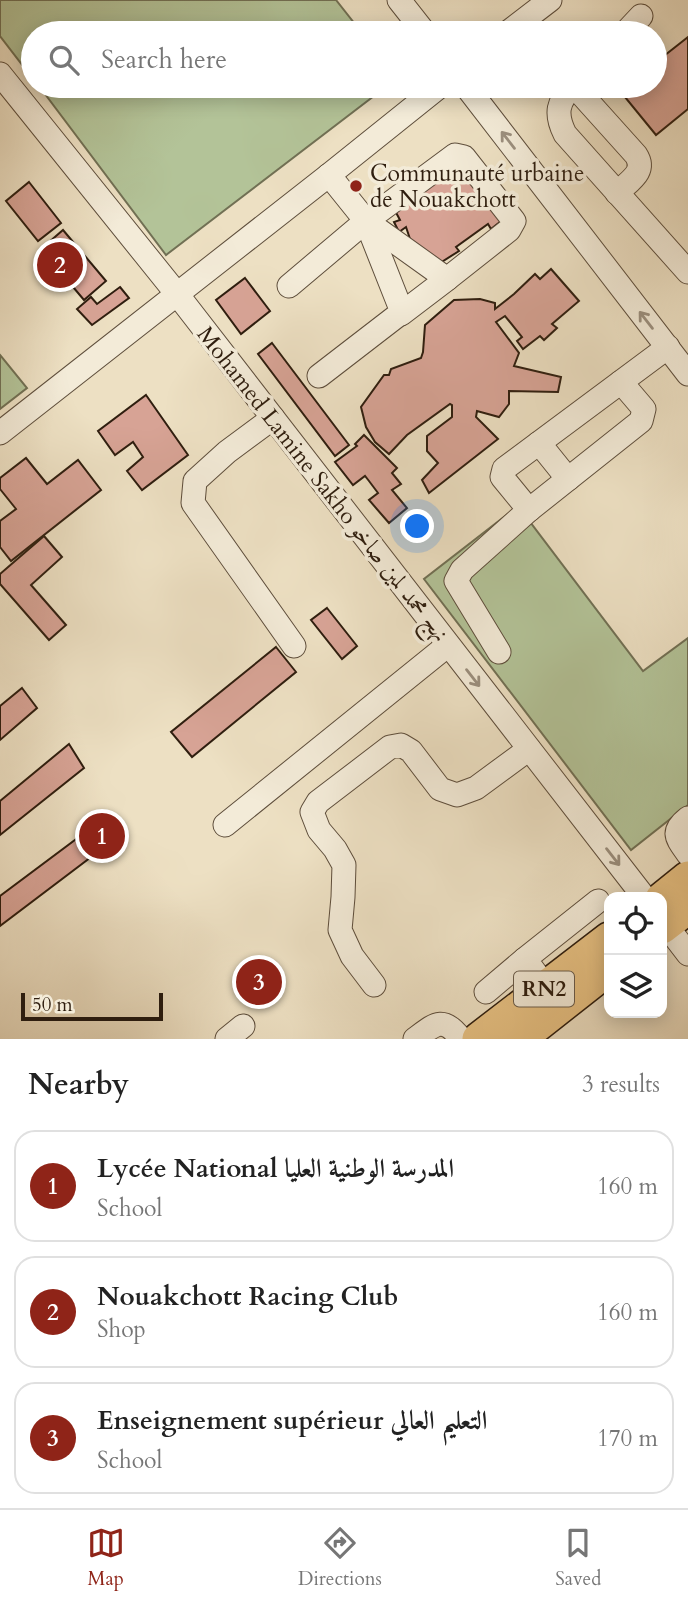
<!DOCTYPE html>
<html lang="en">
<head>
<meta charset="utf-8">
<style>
	body { margin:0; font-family:Cardo,Amiri,serif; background:#f2f2f2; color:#222 }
	.controls { position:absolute; right:21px; bottom:21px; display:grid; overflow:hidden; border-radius:14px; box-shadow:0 4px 18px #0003 }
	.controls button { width:63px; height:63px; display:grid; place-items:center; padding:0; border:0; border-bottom:2px solid #e0e0e0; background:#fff; color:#222; font:35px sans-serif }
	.scale { position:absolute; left:21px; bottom:18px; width:142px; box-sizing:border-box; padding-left:7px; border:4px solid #2f1e0f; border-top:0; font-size:19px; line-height:24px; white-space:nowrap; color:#2f1e0f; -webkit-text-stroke:5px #f3ebd8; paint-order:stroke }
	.you { position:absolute; left:418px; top:527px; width:24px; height:24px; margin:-18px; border:5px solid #fff; border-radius:50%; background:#1a73e8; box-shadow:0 0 0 10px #1a73e833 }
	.badge { display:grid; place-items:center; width:46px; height:46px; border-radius:50%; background:#8f2418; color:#fff; font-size:23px; font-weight:700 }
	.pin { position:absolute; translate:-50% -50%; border:4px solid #fff; box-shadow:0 2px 7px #0006 }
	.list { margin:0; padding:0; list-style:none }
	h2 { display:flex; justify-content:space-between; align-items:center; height:91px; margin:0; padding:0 28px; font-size:30px }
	h2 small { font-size:23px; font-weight:400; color:#767676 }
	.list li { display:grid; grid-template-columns:46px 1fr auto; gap:21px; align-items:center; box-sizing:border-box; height:112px; margin:0 14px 14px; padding:0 14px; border:2px solid #e0e0e0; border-radius:21px }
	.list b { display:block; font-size:26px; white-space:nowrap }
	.list p { margin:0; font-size:23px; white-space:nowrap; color:#767676 }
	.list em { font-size:23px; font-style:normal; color:#767676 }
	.icon { flex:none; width:38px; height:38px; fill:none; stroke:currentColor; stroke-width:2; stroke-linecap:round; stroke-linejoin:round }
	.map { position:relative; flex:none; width:688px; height:1039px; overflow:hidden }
	.search { position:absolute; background:#fff; box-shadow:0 4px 18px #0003; left:21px; right:21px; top:21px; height:77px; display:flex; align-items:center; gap:18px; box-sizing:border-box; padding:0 24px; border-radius:38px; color:#767676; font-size:26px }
	.sheet { height:469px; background:#fff }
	nav { display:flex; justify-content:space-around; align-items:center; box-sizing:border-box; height:98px; border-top:2px solid #e0e0e0; background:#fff; font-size:19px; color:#767676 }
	nav a { display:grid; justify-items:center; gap:4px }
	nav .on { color:#8f2418 }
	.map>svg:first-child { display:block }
</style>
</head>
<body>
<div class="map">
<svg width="688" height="1039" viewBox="0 0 688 1039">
	<rect width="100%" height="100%" fill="#ede0c3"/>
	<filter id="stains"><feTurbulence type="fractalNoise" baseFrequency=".00286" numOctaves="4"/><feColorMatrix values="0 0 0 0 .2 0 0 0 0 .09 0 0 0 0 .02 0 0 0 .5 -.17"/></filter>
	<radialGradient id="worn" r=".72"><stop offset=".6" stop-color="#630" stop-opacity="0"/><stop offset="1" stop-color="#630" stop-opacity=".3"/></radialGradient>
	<g fill="#b3c398" stroke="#717054" stroke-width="2">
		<path d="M0 0H336L362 33H33V79L0 36Z"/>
		<path d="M39 86H387L166 255Z"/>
		<path d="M0 355 27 388 0 409Z"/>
		<path d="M518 506 643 671 688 638V805L631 850 424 579Z"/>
	</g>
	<g fill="#d7a395" stroke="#2f1e0f" stroke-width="2">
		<path d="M688 37V109L656 135 620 91 627 86H655V63Z"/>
		<path d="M460 160 505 218 491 229 488 224 456 247 459 251 440 263 410 239 406 227 399 232 394 222 400 220 392 205Z"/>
		<path d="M29 182 61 223 38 241 6 201Z"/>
		<path d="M63 230 106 281 84 300 41 249Z"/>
		<path d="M551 269 579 301 552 324 557 328 544 340 540 336 523 349 517 341 522 337 505 316 496 322 519 353 514 366 561 377 558 392 509 391V404L499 417 477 411 476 417 498 439 429 493 422 480 438 463 427 451V436L452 417V405L450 404 407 435 389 454 375 442 366 427 361 407 384 375H389L391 369 421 358 423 352 425 325 454 300 480 299 495 303V309L514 294 535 274 540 279Z"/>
		<path d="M245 278 270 311 241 334 216 300Z"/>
		<path d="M120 287 129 298 92 325 77 309 91 297 97 304Z"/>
		<path d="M272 343 349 445 335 456 258 354Z"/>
		<path d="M146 395 188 455 142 490 127 471 143 457 133 442 115 455 98 431Z"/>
		<path d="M364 435 397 468 392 473 401 484 392 490 407 508 389 523 369 500 378 493 369 481 365 476 353 485 335 462 357 446 355 444Z"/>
		<path d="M26 458 47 484 78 460 101 490 11 561 0 547V521L16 509 0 489V478Z"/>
		<path d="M44 536 62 557 31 585 66 625 49 640 0 584V574Z"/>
		<path d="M327 608 357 646 342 659 311 620Z"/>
		<path d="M276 647 296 672 192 757 171 732Z"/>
		<path d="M22 688 37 708 0 740V706Z"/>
		<path d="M69 744 84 768 0 835V801Z"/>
		<path d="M91 828 103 848 0 926V896Z"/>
	</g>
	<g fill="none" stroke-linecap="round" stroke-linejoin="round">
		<g stroke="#5e4e3c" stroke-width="25">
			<g id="minor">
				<path d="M399 0 425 33"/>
				<path d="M507 33 550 0"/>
				<path d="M625 33 641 16"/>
				<path d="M0 74 177 294 644 897"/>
				<path d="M466 86 688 374"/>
				<path d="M574 86C557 101 555 114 565 134L688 272"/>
				<path d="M574 86 636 155C647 172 629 181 617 193"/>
				<path d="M289 286 366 221 455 155 464 157 514 221 509 230 447 279 366 221"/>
				<path d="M401 314 447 279"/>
				<path d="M319 376 402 312 366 221 329 175"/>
				<path d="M273 418 227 452 195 481 193 503 294 646"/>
				<path d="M0 433 329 175 440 86"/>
				<path d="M539 443 568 479"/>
				<path d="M529 510 502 477 504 469 668 347"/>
				<path d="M499 652 456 581 462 570 529 510 641 421 644 409 621 382"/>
				<path d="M688 818C670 832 677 838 688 854"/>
				<path d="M225 825 448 645"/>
				<path d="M662 920 688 954"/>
				<path d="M374 985 352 956 340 930 343 897 344 865 335 849 319 830 312 812 318 802 390 747 401 745 411 751 440 789 457 795 476 788 529 749"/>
				<path d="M546 987 525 959 598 901"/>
				<path d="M486 992 525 959"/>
				<path d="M227 1039 243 1026"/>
				<path d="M415 1039C435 1024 443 1015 461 1039"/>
			</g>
		</g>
		<g stroke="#2f1e0f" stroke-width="36">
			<g id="highway">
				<path d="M662 899 688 878"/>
				<path d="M662 927 688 907"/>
				<path d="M479 1039 609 939"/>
				<path d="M519 1039 609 968"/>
			</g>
		</g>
		<use href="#minor" stroke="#f3ebd8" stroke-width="23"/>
		<use href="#highway" stroke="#e6c082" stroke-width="33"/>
	</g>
	<defs><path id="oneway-shaft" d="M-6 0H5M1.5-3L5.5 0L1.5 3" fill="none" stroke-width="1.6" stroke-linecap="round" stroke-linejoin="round" transform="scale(1.75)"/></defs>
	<g stroke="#9b8f7e">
		<use href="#oneway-shaft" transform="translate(508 140) rotate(-128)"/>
		<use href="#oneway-shaft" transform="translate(646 320) rotate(-128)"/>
		<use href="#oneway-shaft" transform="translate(473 678) rotate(52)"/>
		<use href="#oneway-shaft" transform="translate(613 857) rotate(52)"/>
	</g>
	<circle fill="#8f2418" stroke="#f3ebd8" stroke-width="2.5" cx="356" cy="186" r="7"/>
	<g text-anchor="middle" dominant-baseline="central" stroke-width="7" stroke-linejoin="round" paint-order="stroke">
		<rect fill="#f3ebd8" stroke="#6a5c4b" stroke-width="2" x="514" y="971.5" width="60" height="35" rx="5"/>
		<g font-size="21" font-weight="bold" fill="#2f1e0f">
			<text x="544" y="989">RN2</text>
		</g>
		<g font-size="23" fill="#2f1e0f" stroke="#f3ebd8" text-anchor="start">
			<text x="370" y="173">Communauté urbaine<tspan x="370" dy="26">de Nouakchott</tspan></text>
		</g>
		<g font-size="23" fill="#2f1e0f" stroke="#f3ebd8">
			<text transform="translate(323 484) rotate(52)">Mohamed Lamine Sakho نهج محمد لمين صاخو</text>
		</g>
	</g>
	<rect width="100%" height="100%" filter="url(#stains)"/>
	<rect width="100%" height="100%" fill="url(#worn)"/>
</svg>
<div class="controls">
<button><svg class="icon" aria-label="locate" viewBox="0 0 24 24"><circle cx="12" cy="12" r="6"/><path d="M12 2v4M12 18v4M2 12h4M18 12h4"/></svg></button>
<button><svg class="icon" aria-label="layers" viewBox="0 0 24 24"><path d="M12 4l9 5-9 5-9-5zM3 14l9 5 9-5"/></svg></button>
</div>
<div class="scale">50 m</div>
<div class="you"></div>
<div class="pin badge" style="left:102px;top:836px">1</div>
<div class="pin badge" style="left:60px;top:265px">2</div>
<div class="pin badge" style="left:259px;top:982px">3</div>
<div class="search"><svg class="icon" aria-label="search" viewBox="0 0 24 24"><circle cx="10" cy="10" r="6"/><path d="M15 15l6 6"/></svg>Search here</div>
</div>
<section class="sheet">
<h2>Nearby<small>3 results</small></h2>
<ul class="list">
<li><span class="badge">1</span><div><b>Lycée National المدرسة الوطنية العليا</b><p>School</p></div><em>160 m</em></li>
<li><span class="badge">2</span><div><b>Nouakchott Racing Club</b><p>Shop</p></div><em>160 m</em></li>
<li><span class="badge">3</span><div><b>Enseignement supérieur التعليم العالي</b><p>School</p></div><em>170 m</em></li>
</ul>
</section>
<nav>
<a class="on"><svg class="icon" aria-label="map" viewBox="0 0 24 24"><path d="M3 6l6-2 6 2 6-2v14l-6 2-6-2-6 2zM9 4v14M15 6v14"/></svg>Map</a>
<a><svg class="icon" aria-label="directions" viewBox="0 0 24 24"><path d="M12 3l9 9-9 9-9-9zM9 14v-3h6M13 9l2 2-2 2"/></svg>Directions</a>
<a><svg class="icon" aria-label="saved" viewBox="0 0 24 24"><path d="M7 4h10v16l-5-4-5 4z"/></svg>Saved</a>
</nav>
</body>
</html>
